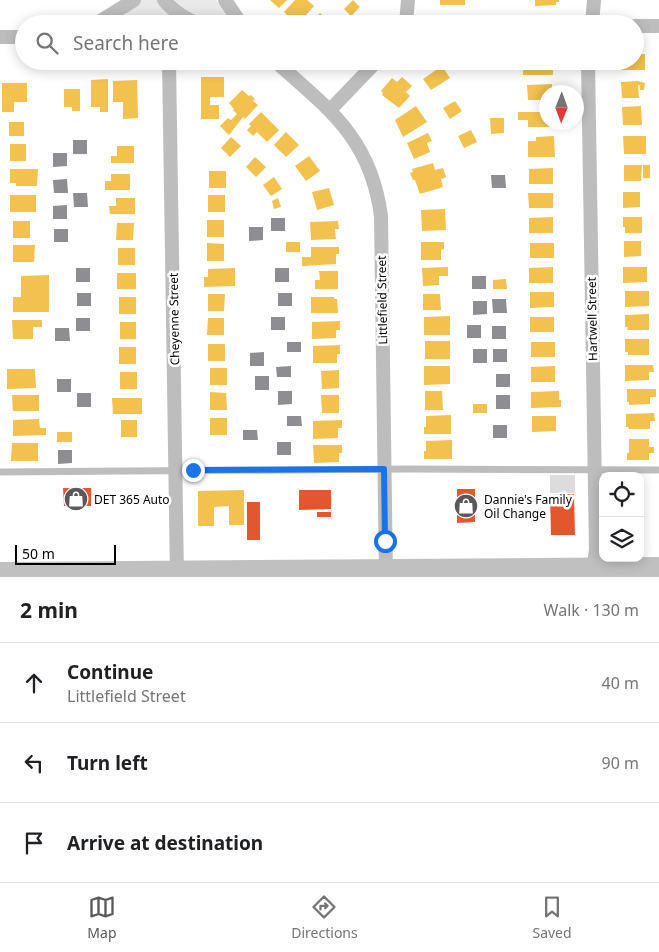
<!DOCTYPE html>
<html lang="en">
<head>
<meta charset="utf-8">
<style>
	body { margin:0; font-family:"Noto Sans",sans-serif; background:#f2f2f2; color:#202124 }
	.controls { position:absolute; right:15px; bottom:15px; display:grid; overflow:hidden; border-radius:10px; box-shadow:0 2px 12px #0003 }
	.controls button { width:45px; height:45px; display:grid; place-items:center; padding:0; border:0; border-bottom:1px solid #e0e0e0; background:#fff; color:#202124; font:25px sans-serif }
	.compass { position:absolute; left:539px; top:85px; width:45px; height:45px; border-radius:50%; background:#fff; box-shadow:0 2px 12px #0003; rotate:181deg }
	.scale { position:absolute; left:15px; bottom:12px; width:101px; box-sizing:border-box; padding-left:5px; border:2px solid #000; border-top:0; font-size:14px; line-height:18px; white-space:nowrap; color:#000; -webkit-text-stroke:4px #fff; paint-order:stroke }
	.stop { position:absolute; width:15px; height:15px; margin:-11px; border:4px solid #1a73e8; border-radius:50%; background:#fff }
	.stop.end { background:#1a73e8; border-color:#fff; box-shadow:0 1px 5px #0008 }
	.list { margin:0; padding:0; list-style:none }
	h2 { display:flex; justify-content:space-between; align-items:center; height:65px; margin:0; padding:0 20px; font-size:21px }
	h2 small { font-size:16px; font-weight:400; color:#757577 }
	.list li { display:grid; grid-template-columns:32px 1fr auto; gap:15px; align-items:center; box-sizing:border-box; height:80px; padding:0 20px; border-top:1px solid #e0e0e0 }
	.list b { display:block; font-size:19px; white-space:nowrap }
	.list p { margin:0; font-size:16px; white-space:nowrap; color:#757577 }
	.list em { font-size:16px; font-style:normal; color:#757577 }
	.icon { flex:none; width:28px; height:28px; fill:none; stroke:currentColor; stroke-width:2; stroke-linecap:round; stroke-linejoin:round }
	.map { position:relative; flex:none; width:659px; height:577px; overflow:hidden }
	.search { position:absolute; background:#fff; box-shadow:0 2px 12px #0003; left:15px; right:15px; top:15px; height:55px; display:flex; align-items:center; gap:12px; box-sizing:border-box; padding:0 18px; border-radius:28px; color:#757577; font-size:19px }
	.sheet { height:305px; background:#fff }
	nav { display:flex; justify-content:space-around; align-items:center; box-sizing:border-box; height:70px; border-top:1px solid #e0e0e0; background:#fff; font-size:14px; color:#757577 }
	nav a { display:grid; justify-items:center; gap:2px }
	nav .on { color:#595959 }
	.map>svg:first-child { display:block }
</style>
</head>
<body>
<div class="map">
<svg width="659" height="577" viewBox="0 0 659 577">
	<rect width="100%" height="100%" fill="#fff"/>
	<g fill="#e9e9e9">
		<path d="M141 0H160L188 24H123C122 13 133 7 141 0Z"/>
		<path d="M172 0H216L235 24H217L183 9Z"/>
	</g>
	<g fill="#f2c14e">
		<path d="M270 0H287L279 8Z"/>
		<path d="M295 0H307L314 6 298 24H291L289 21 291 19 284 12Z"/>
		<path d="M353 0 360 7 351 16 344 9Z"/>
		<rect x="440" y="0" width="25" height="5"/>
		<path d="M535 0H559V2H556V5L535 6Z"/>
		<path d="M320 13 332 24H310Z"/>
		<path d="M635 54H645V70H621V61H635Z"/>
		<rect x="523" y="61" width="30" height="14"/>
		<path d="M442 66 450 78 431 90 423 79Z"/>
		<path d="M201 77H224V97H210V105H219V119H201Z"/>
		<path d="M402 77 412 86 406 92 410 96 399 108 382 95 383 93 381 91 392 78 397 82Z"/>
		<path d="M108 79V112H100V107H91V80Z"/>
		<path d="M137 80 138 118 123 119V102H113V81Z"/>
		<path d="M638 81 645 83 644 90H640V85H638L639 98H622L621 82Z"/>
		<path d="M2 83H27V102H14V112H2Z"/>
		<path d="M552 84V92H546V100H528L527 85Z"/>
		<path d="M64 89H80V111H72V107H64Z"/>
		<path d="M242 90 249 96 251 95 255 99 253 101 258 105 245 119 243 117 229 135 220 126 228 118 231 120 237 114 233 110 234 109 229 103Z"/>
		<path d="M455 101 462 111 450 119 443 108Z"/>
		<path d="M416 106 427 122 403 137 395 120Z"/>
		<path d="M641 106 642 125H623L622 107Z"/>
		<path d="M261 112 279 130 267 142 257 132 253 136 247 130 251 126 249 124Z"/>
		<path d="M518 112H546V122H552V127H528V120H518Z"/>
		<path d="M490 118H504V133L491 134Z"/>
		<rect x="9" y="122" width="15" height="14"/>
		<path d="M471 130 477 142 464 148 458 136Z"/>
		<path d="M286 132 299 145 286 157 274 145Z"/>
		<path d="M428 133 432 141 427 143 430 152 414 159 407 143Z"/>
		<path d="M554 136 555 157H528V141H536V137Z"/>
		<path d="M623 136H646V154H624Z"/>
		<path d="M231 137 241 146 230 157 221 148Z"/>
		<rect x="10" y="144" width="16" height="17"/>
		<path d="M117 146H134V163H111V156H117Z"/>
		<path d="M309 156 320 171 306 181 295 166Z"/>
		<path d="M255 157 266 167 256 177 246 167Z"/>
		<path d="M433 163 435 170 443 168 446 177 441 179 443 187 420 194 415 180H413L410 173 413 172 412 169Z"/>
		<path d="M624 165H642L641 181H624Z"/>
		<rect x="643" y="165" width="7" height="13"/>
		<path d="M553 168V184H529V169Z"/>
		<path d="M10 169H38L37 186H16V183H10Z"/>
		<rect x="209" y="171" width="17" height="17"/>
		<path d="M111 174H130V190H105V181H111Z"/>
		<path d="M274 177 282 189 271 196 263 185Z"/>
		<path d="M329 188 334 205 317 210 312 192Z"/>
		<path d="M623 192H640V207L623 208Z"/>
		<path d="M528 193H553V208H529Z"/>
		<rect x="10" y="195" width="26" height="17"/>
		<rect x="208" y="195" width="17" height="17"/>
		<path d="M116 198H135V214H110L109 206H116Z"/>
		<path d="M278 198 281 207 274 209 272 201Z"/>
		<path d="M445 209 446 230 422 231 421 210Z"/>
		<path d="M553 217V233H529V218Z"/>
		<path d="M623 217H642V233H625V227H623Z"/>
		<rect x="207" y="220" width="17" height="17"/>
		<rect x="13" y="221" width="17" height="17"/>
		<path d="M338 221 339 229H335L336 239 311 240 310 222Z"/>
		<path d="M117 223H134L133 240H116Z"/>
		<path d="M624 241H641V256L624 257Z"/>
		<rect x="286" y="242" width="14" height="10"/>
		<path d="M421 242H444V249L441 250V260H421Z"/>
		<path d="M207 243 224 244V261H207Z"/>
		<rect x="530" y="243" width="24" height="15"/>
		<path d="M13 245H35L34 262H13Z"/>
		<path d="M311 247H339V254H336V264L302 266V257H311Z"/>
		<rect x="118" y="248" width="17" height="17"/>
		<path d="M448 267V276H439V285L423 286 422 268Z"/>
		<path d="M553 267V283H529V268Z"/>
		<path d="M623 267H647V282L623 283Z"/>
		<path d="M235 268V286L204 287V277H208V269Z"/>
		<path d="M319 271H338V289H315V280H320Z"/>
		<rect x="117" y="273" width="19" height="16"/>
		<path d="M49 275V312H13V297H21V276Z"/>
		<path d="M506 279 507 289H493V280Z"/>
		<path d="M625 291H649V306L625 307Z"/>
		<path d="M530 292H554V307L530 308Z"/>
		<path d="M208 294H225L224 311H208Z"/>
		<path d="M423 294H440L441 310H423Z"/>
		<rect x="119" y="297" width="17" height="17"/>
		<path d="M311 297H334V299H337L338 313H311Z"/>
		<path d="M649 314V330H627L628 327H625V315Z"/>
		<path d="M450 316V335H424V317Z"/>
		<rect x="530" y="317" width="24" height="15"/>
		<path d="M208 318H224V335H207Z"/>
		<path d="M12 320H42V327H33V339H13Z"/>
		<path d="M340 321V330H336V338L312 339V322Z"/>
		<rect x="120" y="322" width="16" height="17"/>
		<path d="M625 339H649V355H628V352H625Z"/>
		<rect x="425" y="341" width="25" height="18"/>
		<rect x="531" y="342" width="24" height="15"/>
		<rect x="208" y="344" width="17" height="17"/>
		<path d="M340 345V354H337V363H313V346Z"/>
		<rect x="119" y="347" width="17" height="17"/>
		<path d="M625 365H653L654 372H649V380L625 381Z"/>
		<path d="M424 366H450V384L424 385Z"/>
		<path d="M555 366V382H531V367Z"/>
		<rect x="210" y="368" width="17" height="17"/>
		<path d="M7 369H35L36 388 7 389Z"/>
		<path d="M339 370V388L322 389 321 371Z"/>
		<rect x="120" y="372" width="17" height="17"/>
		<path d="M627 389H656V397H650V404L629 405V402H627Z"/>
		<path d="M425 391H442L443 410H425Z"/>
		<path d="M559 391V400H561V407L531 408V392Z"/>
		<path d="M210 392 226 393 227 410H210Z"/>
		<path d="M12 395H39V411H13Z"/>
		<path d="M321 395H339V413H322Z"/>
		<path d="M112 398H142V414H113Z"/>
		<rect x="473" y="404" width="14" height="9"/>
		<path d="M654 413 655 421H650V429H629L628 427H626V414Z"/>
		<path d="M451 415V434H424V427H426V416Z"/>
		<path d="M532 416H556V431L532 432Z"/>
		<rect x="210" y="418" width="17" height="17"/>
		<path d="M39 419 40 428H46V435L13 436V420Z"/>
		<rect x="121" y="420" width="16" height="17"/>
		<path d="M342 420V428H338V438L313 439V421Z"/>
		<rect x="57" y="432" width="15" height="10"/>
		<path d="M629 439H649V447H654V453H649V460H627V453H629Z"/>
		<path d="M452 440V459H424V451H426V441Z"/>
		<path d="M12 443H38V461H11Z"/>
		<path d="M313 445H342V453H339V462L314 463Z"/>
		<path d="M244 490V525H229V506L214 507V526H198V491Z"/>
	</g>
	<g fill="#e4572e">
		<path d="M63 488H91V506H64Z"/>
		<path d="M457 489H475V522L457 523Z"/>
		<path d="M299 490H331V509L299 510Z"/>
		<path d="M574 494 575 535H551L550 495Z"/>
		<rect x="247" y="502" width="13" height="38"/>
		<rect x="317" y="512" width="14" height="5"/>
	</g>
	<g fill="#8d8d92">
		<path d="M490 61H504L505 66H490Z"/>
		<rect x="73" y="140" width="14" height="14"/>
		<path d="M53 153H67V166L53 167Z"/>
		<path d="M491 175H505L506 188H492Z"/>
		<path d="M67 179 68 193H54L53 180Z"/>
		<path d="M73 193H87L88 207H74Z"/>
		<path d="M67 205V219H53V206Z"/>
		<rect x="271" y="218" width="14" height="13"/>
		<path d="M249 227H263V240L249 241Z"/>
		<rect x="54" y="229" width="14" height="13"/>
		<rect x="76" y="268" width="14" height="14"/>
		<rect x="275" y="268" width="14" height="14"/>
		<rect x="472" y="276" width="14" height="13"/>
		<rect x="77" y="293" width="14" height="13"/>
		<rect x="278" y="293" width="14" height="13"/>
		<path d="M492 299H506L507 313H493Z"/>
		<path d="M473 301H487V314L473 315Z"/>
		<rect x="271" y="317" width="14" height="13"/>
		<rect x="76" y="318" width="14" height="13"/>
		<rect x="467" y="325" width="14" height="13"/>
		<rect x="492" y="326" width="14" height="13"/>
		<path d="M55 328H69L70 341H55Z"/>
		<rect x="287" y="342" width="14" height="10"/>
		<rect x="473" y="349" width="14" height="14"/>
		<rect x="493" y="349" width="14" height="13"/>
		<path d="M264 352V366H250V353Z"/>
		<path d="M291 366V377H277L276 367Z"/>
		<rect x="496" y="374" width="14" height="13"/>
		<rect x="255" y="376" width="14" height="14"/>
		<rect x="57" y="379" width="14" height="13"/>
		<path d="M278 391H292V404L278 405Z"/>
		<rect x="77" y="393" width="14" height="14"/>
		<rect x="496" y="395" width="14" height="14"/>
		<path d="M287 416H301L302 426H287Z"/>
		<rect x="493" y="425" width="14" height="13"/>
		<path d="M243 430H257L258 440H243Z"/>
		<rect x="277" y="442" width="14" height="13"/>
		<path d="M58 450H72V463L58 464Z"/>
	</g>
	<rect fill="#dcdcdc" x="550" y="475" width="25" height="18"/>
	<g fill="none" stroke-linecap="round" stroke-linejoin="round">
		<path stroke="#bdbdbd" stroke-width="7" d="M0 472 407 469 659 470"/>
		<g stroke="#bdbdbd" stroke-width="14">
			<path d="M164 0C174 12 185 18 199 24"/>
			<path d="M225 0 241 24"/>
			<path d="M96 24 134 0"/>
			<path d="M406 24 408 0"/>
			<path d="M592 24 594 0"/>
			<path d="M635 26H659"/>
			<path d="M0 37H24"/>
			<path d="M169 61 177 577"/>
			<path d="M275 61C330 110 371 139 381 216L386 577"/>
			<path d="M588 61 596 550 592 575"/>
			<path d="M330 110 377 61"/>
		</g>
		<path stroke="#c0c0c0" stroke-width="20" d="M0 572 659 567"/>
	</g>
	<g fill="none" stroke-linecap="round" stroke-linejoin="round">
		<path stroke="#1a73e8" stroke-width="6" d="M193 470 384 469 385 541"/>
	</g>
	<defs>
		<g id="shop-disc" transform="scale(1.25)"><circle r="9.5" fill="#595959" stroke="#fff"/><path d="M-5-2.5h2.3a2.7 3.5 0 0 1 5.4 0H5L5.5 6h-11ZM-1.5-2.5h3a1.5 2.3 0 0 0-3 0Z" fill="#fff"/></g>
	</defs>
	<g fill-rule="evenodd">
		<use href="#shop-disc" x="76" y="499"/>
		<use href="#shop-disc" x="466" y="506"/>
	</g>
	<g text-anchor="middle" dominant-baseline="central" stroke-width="5" stroke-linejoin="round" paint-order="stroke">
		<g font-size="12" fill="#000" stroke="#fff">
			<text transform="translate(382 300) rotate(-91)">Littlefield Street</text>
			<text transform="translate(174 319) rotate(-91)">Cheyenne Street</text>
			<text transform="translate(592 319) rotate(-91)">Hartwell Street</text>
		</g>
		<g font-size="12" fill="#000" stroke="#fff" text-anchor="start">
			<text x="94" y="499">DET 365 Auto</text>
			<text x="484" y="499">Dannie's Family<tspan x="484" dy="14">Oil Change</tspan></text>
		</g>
	</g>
</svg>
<div class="controls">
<button><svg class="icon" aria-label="locate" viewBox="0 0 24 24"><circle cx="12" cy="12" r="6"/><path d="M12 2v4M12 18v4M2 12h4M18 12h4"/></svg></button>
<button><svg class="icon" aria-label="layers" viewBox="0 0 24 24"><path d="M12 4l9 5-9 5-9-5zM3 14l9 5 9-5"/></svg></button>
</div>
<svg class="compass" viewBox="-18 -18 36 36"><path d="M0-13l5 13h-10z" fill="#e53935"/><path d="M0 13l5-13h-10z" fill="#757577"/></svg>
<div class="scale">50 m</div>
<div class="stop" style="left:385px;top:541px"></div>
<div class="stop end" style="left:193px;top:470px"></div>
<div class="search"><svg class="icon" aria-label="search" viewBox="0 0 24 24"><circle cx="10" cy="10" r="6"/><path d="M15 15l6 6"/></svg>Search here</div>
</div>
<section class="sheet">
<h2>2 min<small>Walk · 130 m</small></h2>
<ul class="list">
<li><svg class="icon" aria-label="ahead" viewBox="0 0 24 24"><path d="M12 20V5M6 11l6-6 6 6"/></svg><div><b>Continue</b><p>Littlefield Street</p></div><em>40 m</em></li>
<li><svg class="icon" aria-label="left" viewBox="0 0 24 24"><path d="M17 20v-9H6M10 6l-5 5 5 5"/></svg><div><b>Turn left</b></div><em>90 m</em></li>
<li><svg class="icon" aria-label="arrive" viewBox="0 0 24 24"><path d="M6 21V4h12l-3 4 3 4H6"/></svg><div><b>Arrive at destination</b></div></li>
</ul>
</section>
<nav>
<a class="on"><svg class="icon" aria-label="map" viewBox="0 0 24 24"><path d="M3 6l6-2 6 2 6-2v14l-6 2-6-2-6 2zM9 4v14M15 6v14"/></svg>Map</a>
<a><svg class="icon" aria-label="directions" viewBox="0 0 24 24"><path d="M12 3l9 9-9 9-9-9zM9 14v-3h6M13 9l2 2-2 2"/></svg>Directions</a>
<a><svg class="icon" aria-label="saved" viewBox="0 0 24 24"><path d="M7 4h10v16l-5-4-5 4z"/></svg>Saved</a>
</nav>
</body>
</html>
